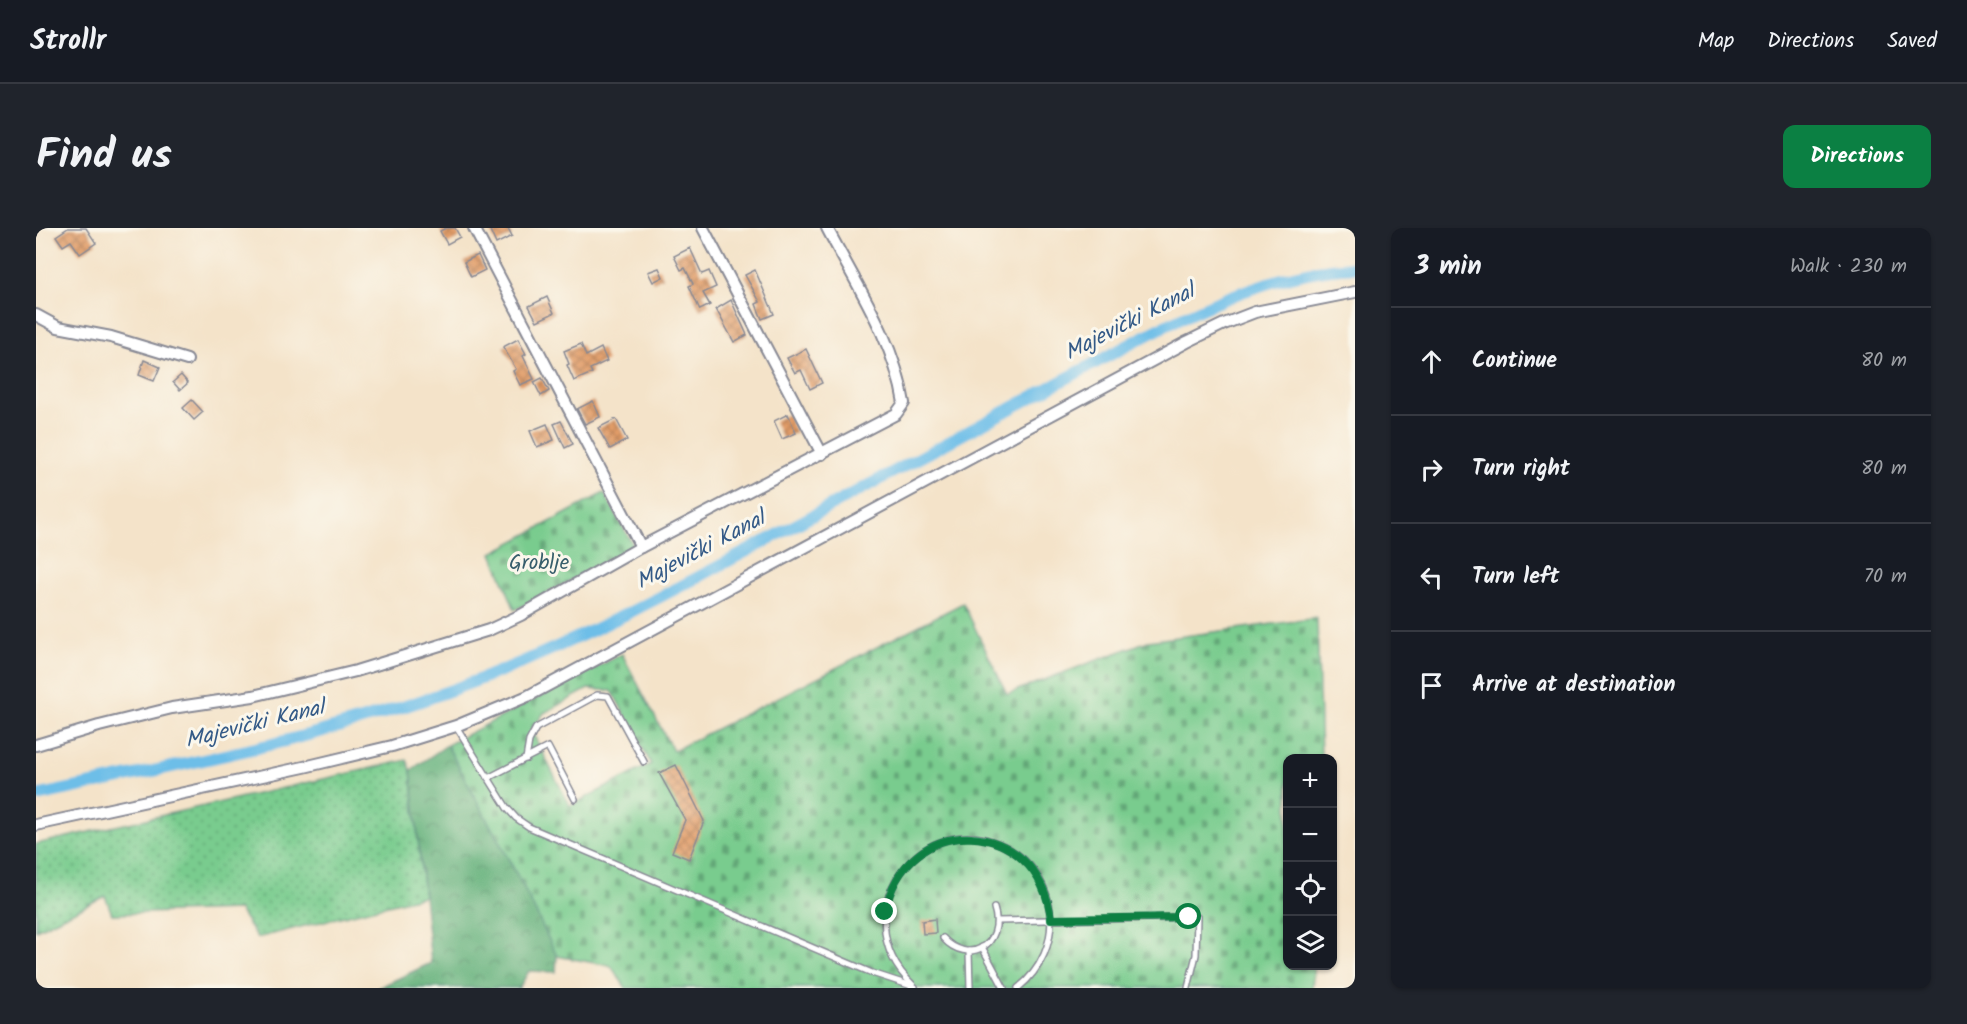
<!DOCTYPE html>
<html lang="en">
<head>
<meta charset="utf-8">
<style>
	body { margin:0; font-family:Kalam,sans-serif; background:#20242c; color:#f1f3f6 }
	.controls { position:absolute; right:18px; bottom:18px; display:grid; overflow:hidden; border-radius:12px; box-shadow:0 2px 4px #0004 }
	.controls button { width:54px; height:54px; display:grid; place-items:center; padding:0; border:0; border-bottom:2px solid #363941; background:#171b24; color:#f1f3f6; font:30px sans-serif }
	.stop { position:absolute; width:18px; height:18px; margin:-14px; border:4px solid #0b8043; border-radius:50%; background:#fff }
	.stop.end { background:#0b8043; border-color:#fff; box-shadow:0 2px 6px #0008 }
	.list { margin:0; padding:0; list-style:none }
	h2 { display:flex; justify-content:space-between; align-items:center; height:78px; margin:0; padding:0 24px; font-size:26px }
	h2 small { font-size:20px; font-weight:400; color:#9ea1a6 }
	.list li { display:grid; grid-template-columns:39px 1fr auto; gap:18px; align-items:center; box-sizing:border-box; height:108px; padding:0 24px; border-top:2px solid #363941 }
	.list b { display:block; font-size:22px; white-space:nowrap }
	.list em { font-size:20px; font-style:normal; color:#9ea1a6 }
	.icon { flex:none; width:33px; height:33px; fill:none; stroke:currentColor; stroke-width:2; stroke-linecap:round; stroke-linejoin:round }
	.map { position:relative; flex:none; width:1319px; height:760px; overflow:hidden; border-radius:12px }
	header { display:flex; align-items:center; gap:36px; box-sizing:border-box; height:84px; padding:0 30px; background:#171b24; border-bottom:2px solid #363941 }
	header strong { font-size:28px }
	nav { display:flex; gap:33px; margin-inline-start:auto; font-size:21px }
	.intro { display:flex; align-items:center; justify-content:space-between; box-sizing:border-box; height:144px; padding:0 36px }
	h1 { margin:0; font-size:42px }
	.button { padding:15px 27px; border-radius:12px; background:#0b8043; color:#fff; font-size:21px; font-weight:700 }
	main { display:flex; gap:36px; padding:0 36px }
	aside { flex:1; background:#171b24; border-radius:12px; box-shadow:0 2px 4px #0004 }
	.map>svg:first-child { display:block }
</style>
</head>
<body>
<header>
<strong>Strollr</strong>
<nav><a>Map</a><a>Directions</a><a>Saved</a></nav>
</header>
<div class="intro"><h1>Find us</h1><a class="button">Directions</a></div>
<main>
<div class="map">
<svg width="1319" height="760" viewBox="0 0 1319 760">
	<defs>
		<pattern id="grass-dots" width="8" height="8" patternUnits="userSpaceOnUse" patternTransform="scale(1.5)"><rect width="8" height="8" fill="#79cc8e"/><path d="M2 2h.1M6 6h.1" fill="none" stroke="#62a677" stroke-width="1.8" stroke-linecap="round"/></pattern>
		<pattern id="forest-crowns" width="20" height="18" patternUnits="userSpaceOnUse" patternTransform="scale(1.5)"><rect width="20" height="18" fill="#62b079"/><path d="M2 6a3 3 0 1 1 6 0M12 15a3 3 0 1 1 6 0" fill="none" stroke="#509066"/></pattern>
		<pattern id="cemetery-stones" width="16" height="16" patternUnits="userSpaceOnUse" patternTransform="scale(1.5)"><rect width="16" height="16" fill="#79cc8e"/><path d="M2 7V4a2 2 0 0 1 4 0v3zM10 15v-3a2 2 0 0 1 4 0v3z" fill="#62a677"/></pattern>
		<pattern id="building-cross-hatch" width="8" height="8" patternUnits="userSpaceOnUse" patternTransform="scale(1.5)"><rect width="8" height="8" fill="#e19c67"/><path d="M0 0l8 8M0 8l8-8" fill="none" stroke="#b68058"/></pattern>
	</defs>
	<rect width="100%" height="100%" fill="#fbf7ec"/>
	<filter id="ink" filterUnits="userSpaceOnUse"><feTurbulence type="fractalNoise" baseFrequency=".0167" numOctaves="2"/><feDisplacementMap in="SourceGraphic" scale="12" xChannelSelector="R" yChannelSelector="G"/><feConvolveMatrix kernelMatrix="1 2 1 2 8 2 1 2 1" color-interpolation-filters="sRGB"/></filter>
	<filter id="wash" filterUnits="userSpaceOnUse"><feTurbulence type="fractalNoise" baseFrequency=".008" numOctaves="4" result="noise"/><feDisplacementMap in="SourceGraphic" scale="24" xChannelSelector="R" yChannelSelector="G"/><feGaussianBlur stdDeviation="1.35" result="paint"/><feColorMatrix in="noise" values="0 0 0 0 0 0 0 0 0 0 0 0 0 0 0 0 0 1.4 0 .05"/><feComposite in="paint" operator="in"/></filter>
	<g filter="url(#wash)">
		<rect width="100%" height="100%" fill="#f4e3c9"/>
		<path fill="url(#grass-dots)" stroke="#4a7e76" stroke-width="1.5" d="M371 532 375 542 388 668 221 710 203 682 76 686 69 668 0 702V616Z"/>
		<path fill="url(#forest-crowns)" stroke="#3e706c" stroke-width="1.5" d="M411 517 486 656 521 727 520 744 493 743 483 760H342L395 735 375 542Z"/>
		<g fill="url(#cemetery-stones)" stroke="#4a7e76" stroke-width="1.5" fill-rule="evenodd">
			<path d="M568 265 598 319 479 382 456 325Z"/>
			<path d="M927 375 971 466 1112 413 1281 390 1285 530H1252V738H1278L1276 760H590L575 738 521 728 486 656 411 517 586 426 637 523ZM552 461 576 463 615 536 534 578 495 502 508 485Z"/>
		</g>
		<g fill="none" stroke-linecap="round" stroke-linejoin="round">
			<path stroke="#6dbee8" stroke-width="12" d="M0 568C133 539 267 515 396 469 540 419 673 344 807 271 909 215 1011 162 1113 106 1176 74 1247 42 1319 39"/>
		</g>
		<g id="blocks">
			<g fill="url(#building-cross-hatch)">
				<path d="M32 0H50L60 15 44 26 35 13 27 18 20 8Z"/>
				<path d="M410 0H419L424 9 411 16 404 3Z"/>
				<path d="M453 0H472L476 8 460 16Z"/>
				<path d="M654 20 666 46 673 43 680 59 667 65 674 77 664 82 653 58 657 56 649 40 645 42 638 28Z"/>
				<path d="M442 27 449 42 435 49 428 34Z"/>
				<path d="M623 40 627 49 617 54 612 44Z"/>
				<path d="M719 42 738 86 726 91 720 76 724 74 709 47Z"/>
				<path d="M511 69 518 85 501 93 493 78Z"/>
				<path d="M695 72 711 107 698 114 680 81Z"/>
				<path d="M482 111 490 126 487 128 498 151 484 157 477 143 480 141 467 119Z"/>
				<path d="M545 116 550 128 565 120 571 133 554 141 556 145 538 153 531 137 533 136 528 123Z"/>
				<path d="M770 121 786 155 774 161 765 142 759 145 751 130Z"/>
				<path d="M108 132 124 139 118 153 103 147Z"/>
				<path d="M145 147 152 155 144 162 137 154Z"/>
				<path d="M506 150 513 163 505 168 498 154Z"/>
				<path d="M156 172 167 184 158 192 147 180Z"/>
				<path d="M557 173 564 189 549 196 541 181Z"/>
				<path d="M752 186 760 205 746 211 738 193Z"/>
				<path d="M580 191 591 212 574 221 562 200Z"/>
				<path d="M525 193 537 216 529 220 518 196Z"/>
				<path d="M511 196 518 212 501 219 494 203Z"/>
				<path d="M640 537 668 593 653 631 636 624 649 592 623 545Z"/>
				<path d="M899 691 900 705 887 706 886 693Z"/>
			</g>
		</g>
	</g>
	<g filter="url(#ink)">
		<use href="#blocks" fill-opacity="0" stroke="#888994" stroke-width="1.5"/>
		<g fill="none" stroke-linecap="round" stroke-linejoin="round">
			<g stroke="#888994" stroke-width="8">
				<g id="service">
					<path d="M420 498 471 580 480 590 493 599 836 745 879 759"/>
					<path d="M490 531 493 513 500 500 561 467 572 468 608 534"/>
					<path d="M452 550 512 519 539 571"/>
					<path d="M961 693 1161 689 1160 727 1152 760"/>
					<path d="M907 710C932 738 970 717 958 680"/>
					<path d="M946 719 968 760"/>
					<path d="M933 723 934 760"/>
					<path d="M877 757C800 684 894 565 981 626 999 639 1012 661 1014 684 1018 713 1005 742 982 760"/>
				</g>
			</g>
			<g stroke="#888994" stroke-width="14">
				<g id="minor">
					<path d="M438 0 605 319"/>
					<path d="M667 0 786 226"/>
					<path d="M0 87 22 99 75 109 151 132"/>
					<path d="M0 517 63 498 136 480 217 468 320 443 453 402 485 387 605 319 860 186 868 175C858 112 820 56 791 0"/>
					<path d="M0 597 268 539 356 518 420 498 492 468 1151 114 1188 96 1219 84 1319 64"/>
				</g>
			</g>
			<use href="#service" stroke="#fff" stroke-width="5"/>
			<use href="#minor" stroke="#fff" stroke-width="10"/>
		</g>
	</g>
	<g fill="none" stroke-linecap="round" stroke-linejoin="round" filter="url(#ink)">
		<path stroke="#0b8043" stroke-width="8" d="M849 684C869 581 1003 587 1015 691L1153 689"/>
	</g>
	<g text-anchor="middle" dominant-baseline="central" stroke-width="6" stroke-linejoin="round" paint-order="stroke">
		<g font-size="21" fill="#375e6c" stroke="#fbf7ec">
			<text x="503" y="335">Groblje</text>
		</g>
		<g font-size="22" font-style="italic" fill="#345a87" stroke="#fbf7ec">
			<text transform="translate(1094 95) rotate(-27)">Majevički Kanal</text>
			<text transform="translate(665 323) rotate(-28)">Majevički Kanal</text>
			<text transform="translate(219 497) rotate(-14)">Majevički Kanal</text>
		</g>
	</g>
</svg>
<div class="controls">
<button>+</button>
<button>−</button>
<button><svg class="icon" aria-label="locate" viewBox="0 0 24 24"><circle cx="12" cy="12" r="6"/><path d="M12 2v4M12 18v4M2 12h4M18 12h4"/></svg></button>
<button><svg class="icon" aria-label="layers" viewBox="0 0 24 24"><path d="M12 4l9 5-9 5-9-5zM3 14l9 5 9-5"/></svg></button>
</div>
<div class="stop" style="left:1153px;top:689px"></div>
<div class="stop end" style="left:849px;top:684px"></div>
</div>
<aside>
<h2>3 min<small>Walk · 230 m</small></h2>
<ul class="list">
<li><svg class="icon" aria-label="ahead" viewBox="0 0 24 24"><path d="M12 20V5M6 11l6-6 6 6"/></svg><div><b>Continue</b></div><em>80 m</em></li>
<li><svg class="icon" aria-label="right" viewBox="0 0 24 24"><path d="M7 20v-9h11M14 6l5 5-5 5"/></svg><div><b>Turn right</b></div><em>80 m</em></li>
<li><svg class="icon" aria-label="left" viewBox="0 0 24 24"><path d="M17 20v-9H6M10 6l-5 5 5 5"/></svg><div><b>Turn left</b></div><em>70 m</em></li>
<li><svg class="icon" aria-label="arrive" viewBox="0 0 24 24"><path d="M6 21V4h12l-3 4 3 4H6"/></svg><div><b>Arrive at destination</b></div></li>
</ul>
</aside>
</main>
</body>
</html>
